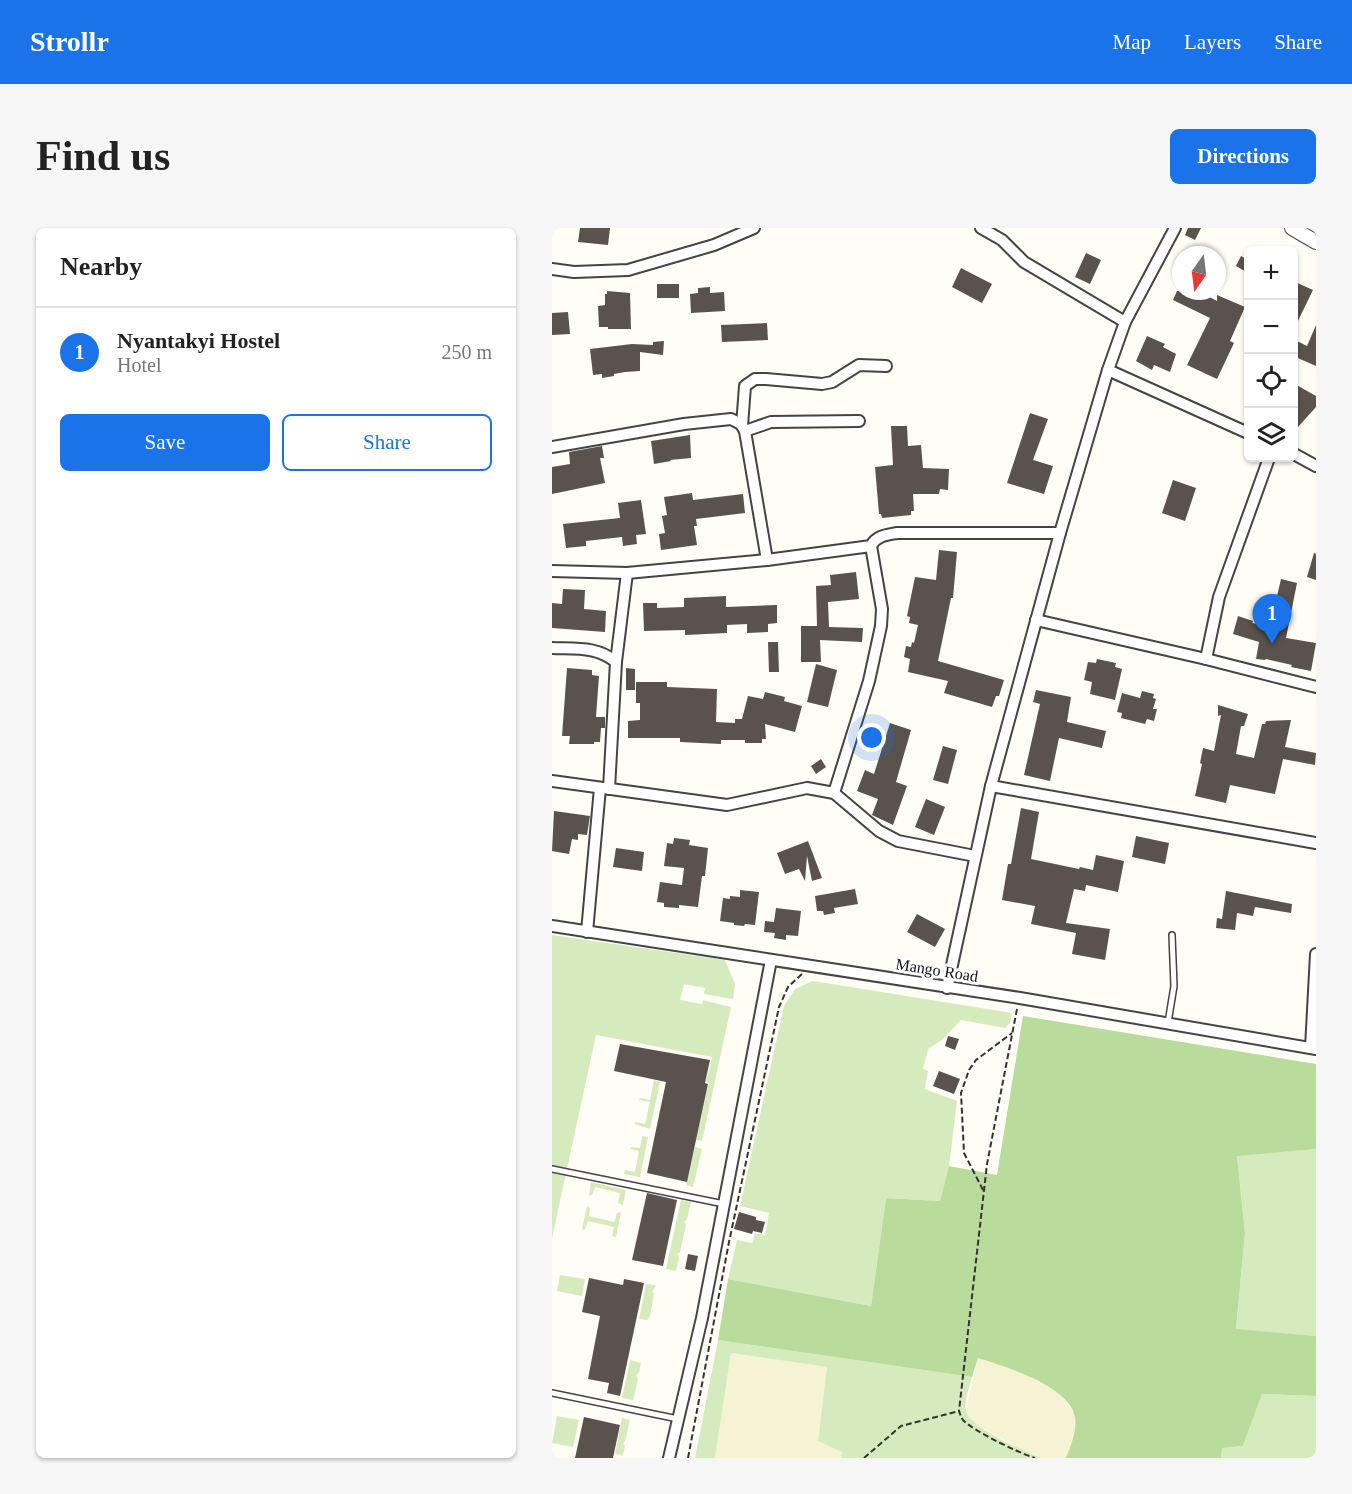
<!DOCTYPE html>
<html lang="en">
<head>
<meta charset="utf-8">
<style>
	body { margin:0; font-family:Georgia,serif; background:#f6f6f6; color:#222 }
	.controls { position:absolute; right:18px; top:18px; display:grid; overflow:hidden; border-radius:9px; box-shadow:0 2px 4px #0004 }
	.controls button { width:54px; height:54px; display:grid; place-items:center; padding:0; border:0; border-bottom:2px solid #e0e0e0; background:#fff; color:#222; font:30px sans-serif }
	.compass { position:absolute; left:620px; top:18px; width:54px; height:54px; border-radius:50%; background:#fff; box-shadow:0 2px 4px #0004; rotate:194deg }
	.you { position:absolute; left:320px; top:510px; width:21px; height:21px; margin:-15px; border:4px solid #fff; border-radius:50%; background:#1a73e8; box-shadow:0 0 0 9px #1a73e833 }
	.badge { display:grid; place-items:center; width:39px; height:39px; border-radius:50%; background:#1a73e8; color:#fff; font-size:20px; font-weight:700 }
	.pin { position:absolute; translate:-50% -50px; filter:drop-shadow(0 2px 3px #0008) }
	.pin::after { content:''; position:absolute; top:32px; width:21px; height:18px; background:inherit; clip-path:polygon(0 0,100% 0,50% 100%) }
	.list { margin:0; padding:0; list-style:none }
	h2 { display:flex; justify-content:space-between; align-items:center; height:78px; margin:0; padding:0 24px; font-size:26px }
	h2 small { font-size:20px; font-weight:400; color:#767676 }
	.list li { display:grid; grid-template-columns:39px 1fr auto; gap:18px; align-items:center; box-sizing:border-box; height:90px; padding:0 24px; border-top:2px solid #e0e0e0 }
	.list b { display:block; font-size:22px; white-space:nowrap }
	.list p { margin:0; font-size:20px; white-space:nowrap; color:#767676 }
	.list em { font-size:20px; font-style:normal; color:#767676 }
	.actions { display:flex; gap:12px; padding:18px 24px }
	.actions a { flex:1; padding:14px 0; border:2px solid #1a73e8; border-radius:9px; text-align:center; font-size:21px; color:#1a73e8 }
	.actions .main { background:#1a73e8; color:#fff }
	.icon { flex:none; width:33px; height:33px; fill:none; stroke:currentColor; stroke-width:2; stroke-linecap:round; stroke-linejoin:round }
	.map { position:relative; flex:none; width:764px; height:1230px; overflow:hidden; border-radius:9px }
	header { display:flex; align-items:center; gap:36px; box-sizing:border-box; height:84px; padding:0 30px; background:#1a73e8; color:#fff }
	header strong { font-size:28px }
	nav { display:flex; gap:33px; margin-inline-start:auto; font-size:21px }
	.intro { display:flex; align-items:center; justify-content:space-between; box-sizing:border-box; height:144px; padding:0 36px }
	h1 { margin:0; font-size:42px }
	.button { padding:15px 27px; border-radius:9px; background:#1a73e8; color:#fff; font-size:21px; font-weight:700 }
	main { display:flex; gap:36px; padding:0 36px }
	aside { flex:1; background:#fff; border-radius:9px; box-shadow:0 2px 4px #0004 }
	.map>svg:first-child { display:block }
</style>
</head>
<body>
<header>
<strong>Strollr</strong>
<nav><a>Map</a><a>Layers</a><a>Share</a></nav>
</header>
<div class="intro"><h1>Find us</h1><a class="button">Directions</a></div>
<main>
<aside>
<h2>Nearby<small></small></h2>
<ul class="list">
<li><span class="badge">1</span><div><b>Nyantakyi Hostel</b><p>Hotel</p></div><em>250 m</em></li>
</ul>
<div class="actions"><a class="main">Save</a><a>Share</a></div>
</aside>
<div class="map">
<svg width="764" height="1230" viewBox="0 0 764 1230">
	<rect width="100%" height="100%" fill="#fffdf5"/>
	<g fill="#f6f3d4">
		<path d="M179 1125 275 1139 266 1213 290 1224 289 1230H163Z"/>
		<path d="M426 1130 463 1141 507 1164 523 1186 524 1202 514 1230H489L470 1222 420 1194 414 1182Z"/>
	</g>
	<g fill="#d5ebbd">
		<path d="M0 707 173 732 183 756 181 771 152 766 153 760 132 756 128 772 150 776 151 772 179 779 150 913 144 912 157 855 154 854 160 829 44 807 0 1010Z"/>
		<path d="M261 753 460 785 458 795 453 800 409 792 390 812 376 821 371 841 376 843 373 861 405 873 397 938 388 973 334 970 319 1078 176 1051 185 1012 200 1015 203 1005 213 1007 217 985 188 978 232 778 243 761Z"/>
		<path d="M102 852 108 854 98 901 83 896V894L93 896 98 874 87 872 88 870 98 872Z"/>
		<path d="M90 908 96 909 88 949 72 946 73 942 83 944 87 923 78 921 79 919 88 920Z"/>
		<path d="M143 919 150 921 141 959 134 957Z"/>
		<path d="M764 921V1108L684 1102 693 1005 685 927Z"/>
		<path d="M39 954 74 962 71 977 66 975 68 965 43 959 40 967 37 968Z"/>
		<path d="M129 972 139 974 135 991 132 994 134 997 128 1024 125 1026 127 1030 124 1043 114 1041Z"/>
		<path d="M35 978 38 980 37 988 62 994 65 985 69 984 64 1009 60 1008 62 999 36 993 33 1001 30 1002Z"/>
		<path d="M8 1047 33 1051 30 1068 5 1063Z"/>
		<path d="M94 1056 104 1057 100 1064 102 1066 98 1088 95 1092 87 1091Z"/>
		<path d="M166 1112 420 1149C418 1158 412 1173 414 1182 417 1200 473 1223 489 1230H289L290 1224 266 1213 275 1139 179 1125 163 1230H143Z"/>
		<path d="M78 1132 89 1135 87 1144 84 1147 86 1151 81 1172 70 1170Z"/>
		<path d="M710 1166 764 1168V1230H669L670 1220 691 1218Z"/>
		<path d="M5 1188 27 1192 21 1219 0 1215Z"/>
		<path d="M70 1190 78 1192 73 1213 71 1216 73 1218 71 1227 63 1226Z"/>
	</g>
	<path fill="#b9dc9c" d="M471 788 764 836V921L685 928 693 1005 684 1101 764 1108V1168L710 1166 691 1218 670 1220 669 1230H514C519 1216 525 1204 523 1189 518 1158 452 1138 426 1130L420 1149 166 1112 176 1051 319 1078 334 970 388 973 397 938 445 947Z"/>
	<g fill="#5a524d">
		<path d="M28 0H58L56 17 26 14Z"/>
		<path d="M636 0H649L643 12 633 7Z"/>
		<path d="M534 25 549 32 538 56 523 49Z"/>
		<path d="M689 28 696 32V45L684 38Z"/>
		<path d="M409 40 440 56 430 75 400 59Z"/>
		<path d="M741 53 761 62 741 103Z"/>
		<rect x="105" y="56" width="22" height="14"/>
		<path d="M158 59V65L172 64 173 83 139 85 138 66 146 65V60Z"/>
		<path d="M55 63 78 65 79 101H56V99H47L46 78 53 77V66H55Z"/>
		<path d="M625 63H646L665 73V67L693 79 678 113 682 115 665 151 635 137 658 90 621 72Z"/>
		<path d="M16 84 18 106 0 107V85Z"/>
		<path d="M215 95 216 112 170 114 169 97Z"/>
		<path d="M764 97V138L741 128V111L755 118Z"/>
		<path d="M595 108 613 116 611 119 624 126 618 144 602 137 600 142 584 133Z"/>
		<path d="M112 113 111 127 88 124V143L73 144 62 146V148L50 150V146L41 147 38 121 80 116 101 117V114Z"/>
		<path d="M741 155 764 168V179L746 199 741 195Z"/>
		<path d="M478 185 496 191 481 232 501 238 492 266 455 255Z"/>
		<path d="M339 198H355L356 218 369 217 371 240 397 241 396 262 388 261 387 266H361L362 283H359V287L330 290 329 286H327L323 239 341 237Z"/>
		<path d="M138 207 139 230 118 232 119 233 102 236 99 213Z"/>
		<path d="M50 218 52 230H48L53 255 0 266V239L18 236 17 224Z"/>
		<path d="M621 252 644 260 633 293 610 285Z"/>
		<path d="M140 265 141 272 191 266 193 285 144 291 145 298H142L145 317 109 322 107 306 113 305 110 288 115 287 112 269Z"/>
		<path d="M89 272 94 306 84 307 85 316 71 318 70 309 34 313V318L14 320 11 296 68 290 66 275Z"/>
		<path d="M387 322 405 324 401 370H399L386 433 452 452 447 468H444L440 479 392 465 396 453 356 444 358 431 352 429 354 418 359 419 360 414 362 415 366 397 357 395 358 389 355 388 363 349 384 352Z"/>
		<path d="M762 325 764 326V352L755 349Z"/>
		<path d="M304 344 307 371 276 374 277 399 311 400 310 414 268 412 269 434H249V398H265L264 358 279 357 278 347Z"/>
		<path d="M729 351 745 355 734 410 764 415 759 443 739 439 740 437 714 431 713 432 704 431 707 414 681 406 686 388 701 393 700 395 718 398Z"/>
		<path d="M11 361 33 362 32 381 54 383 53 404 0 400V375L10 376Z"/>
		<path d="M174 368V379L225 377V395L216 396V404L195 405V396L175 397V405L133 407V402L92 403 91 375H105V380L132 379V370Z"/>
		<path d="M216 414H226L227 444H217Z"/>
		<path d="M545 431 564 435 563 439 570 441 563 472 538 466 540 454 532 452 536 434 544 435Z"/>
		<path d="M264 436 285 442 276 479 255 474Z"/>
		<path d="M15 440 40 442V447L47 448 44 489H53V500H49L48 514H42V516H17L18 508H10Z"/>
		<path d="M74 440 83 441V462H74Z"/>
		<path d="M84 454H115V459L165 461 164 494 183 495V491H190L196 468 211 471 213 464 233 469 232 473 250 478 243 504 213 496 214 511H210V515H193V512H169V516L128 514V510H76V493L88 492V475H84Z"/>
		<path d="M484 462 519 469 515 494 554 503 550 520 507 510 498 553 472 547 488 476 481 474Z"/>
		<path d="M590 463 602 466 601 470 604 471 601 481H605L602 493 595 491 593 496 569 490 570 485 565 484 570 465 588 470Z"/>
		<path d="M666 477 696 486 692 498H689L684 526 702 530 710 496H713L714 493 739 492 733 519 764 525 763 537 731 531 723 566 678 557 674 575 643 568 650 536 648 535 651 520 662 523 669 487 666 488Z"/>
		<path d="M338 495 359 502 344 554 355 558 341 597 320 587 326 571 305 563 313 542 322 546Z"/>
		<path d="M391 518 405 522 396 556 381 552Z"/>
		<path d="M269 531 274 539 264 546 259 538Z"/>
		<path d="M374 571 393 579 382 607 363 599Z"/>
		<path d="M469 580 487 584 479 631 527 641 528 639 541 642 544 627 572 633 566 664 534 657 533 663 522 661 514 695 558 701 553 732 520 726 524 705 479 696 483 678 450 672 456 636H459Z"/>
		<path d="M2 583 38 588 35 607 26 606V612L20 611 17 626 0 623Z"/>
		<path d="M584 608 617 615 613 636 580 629Z"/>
		<path d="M122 610 138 612 137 617 156 620 153 648H150L146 679 127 677V680L112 679V675L105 674 108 654 130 657 132 640 112 638 115 615 121 616Z"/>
		<path d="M256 613 270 650 260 653 255 628 253 653 247 641 233 646 225 625Z"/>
		<path d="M64 620 92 624 90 643 61 639Z"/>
		<path d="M303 661 306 676 282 680 283 685 272 687 271 683H265L263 668Z"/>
		<path d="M188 662 207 664 203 697 193 696 192 698 182 697V695L168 693 171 670 178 671V668L188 669Z"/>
		<path d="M674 663 740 676 739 685 703 679 701 688 685 685 683 702 664 700 665 690 670 691Z"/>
		<path d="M224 680 249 683 246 708 234 707V712L222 710 223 705 212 704 213 693 222 694Z"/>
		<path d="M365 686 393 701 383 719 355 704Z"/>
		<path d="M396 808 407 811 403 822 393 818Z"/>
		<path d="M68 816 158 832 153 855 156 856 135 954 95 945 114 854 62 843Z"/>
		<path d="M387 843 408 851 402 866 381 858Z"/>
		<path d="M95 965 125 972 111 1038 80 1032Z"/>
		<path d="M187 984 204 989V992L213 994 210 1005 201 1003 200 1006 182 1001Z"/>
		<path d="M136 1026 146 1028 143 1043 133 1041Z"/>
		<path d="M37 1050 71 1057 72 1051 92 1055 68 1168 55 1165 57 1155 36 1151 48 1088 30 1084Z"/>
		<path d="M32 1189 68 1197 61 1230H23Z"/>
	</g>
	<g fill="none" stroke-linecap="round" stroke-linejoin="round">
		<g stroke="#444" stroke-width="8">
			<g id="service">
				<path d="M616 795 622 758 620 707"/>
				<path d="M0 941 172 976"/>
				<path d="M0 1165 126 1191"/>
			</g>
		</g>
		<g stroke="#444" stroke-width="14">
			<g id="minor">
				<path d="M429 0 450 12 472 34 573 94"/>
				<path d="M0 41 22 44 76 42 162 17 202 0"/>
				<path d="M556 142 696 205"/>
				<path d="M190 198 193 158 203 151H214L270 156 280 154 307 137 334 138"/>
				<path d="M193 203 219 194 307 193"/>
				<path d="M0 219 132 196 179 191 189 196 193 203 215 332"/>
				<path d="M742 226 764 238"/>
				<path d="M0 343 75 345 215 332 319 318C324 308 334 307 345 305H508"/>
				<path d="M484 392 654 431 764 459"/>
				<path d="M0 420C24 421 45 418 64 434"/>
				<path d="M654 431 667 369 717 230"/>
				<path d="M0 553 175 577 255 560 282 565 327 603 346 613 423 628"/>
				<path d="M439 558 764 615"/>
				<path d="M57 561 64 434 75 345"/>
				<path d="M282 565 317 453 329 398 330 381 319 318"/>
				<path d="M0 698 468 770 764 821"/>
				<path d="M35 704 48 560"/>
				<path d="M395 760 439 558 508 305 556 142 573 94 623 0"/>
				<path d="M759 820 764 726"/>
				<path d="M117 1230 150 1090 219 732"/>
			</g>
		</g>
		<g stroke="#444" stroke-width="16">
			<path id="tertiary" d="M740 0 764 14"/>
		</g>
		<g stroke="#333" stroke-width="2" stroke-dasharray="6 3" stroke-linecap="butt">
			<path d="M465 781 435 936 407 1183C408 1186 409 1189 411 1192 421 1203 467 1225 483 1230"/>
			<path d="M431 962 412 925 409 865 417 842 424 832 460 805"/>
			<path d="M136 1230 177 1014 227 779 236 759 250 746"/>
			<path d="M312 1230 349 1198 407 1183"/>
		</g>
		<use href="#service" stroke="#fff" stroke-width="5"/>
		<use href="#minor" stroke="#fff" stroke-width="10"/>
		<use href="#tertiary" stroke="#fff" stroke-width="14"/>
	</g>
	<g text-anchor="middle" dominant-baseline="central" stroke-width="6" stroke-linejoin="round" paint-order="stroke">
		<g font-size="16" fill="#111" stroke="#fff">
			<text transform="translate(385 742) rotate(9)">Mango Road</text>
		</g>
	</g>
</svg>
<div class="controls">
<button>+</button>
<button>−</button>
<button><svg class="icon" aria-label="locate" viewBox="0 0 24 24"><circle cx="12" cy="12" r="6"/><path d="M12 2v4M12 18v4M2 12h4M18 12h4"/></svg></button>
<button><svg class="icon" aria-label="layers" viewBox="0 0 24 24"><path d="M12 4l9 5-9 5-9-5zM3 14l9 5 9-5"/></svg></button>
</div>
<svg class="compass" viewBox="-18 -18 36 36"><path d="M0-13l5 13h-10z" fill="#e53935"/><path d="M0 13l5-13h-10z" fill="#767676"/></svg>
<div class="you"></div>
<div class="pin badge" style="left:720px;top:416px">1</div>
</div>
</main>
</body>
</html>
